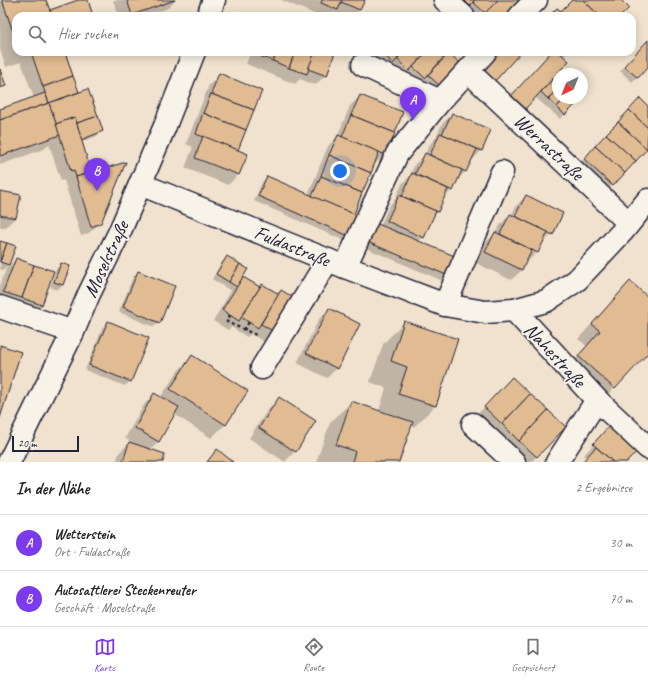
<!DOCTYPE html>
<html lang="de">
<head>
<meta charset="utf-8">
<style>
	body { margin:0; font-family:Caveat,sans-serif; background:#f2f2f2; color:#222 }
	.compass { position:absolute; left:552px; top:68px; width:36px; height:36px; border-radius:50%; background:#fff; box-shadow:0 2px 10px #0003; rotate:223deg }
	.scale { position:absolute; left:12px; bottom:10px; width:67px; box-sizing:border-box; padding-left:4px; border:2px solid #22223b; border-top:0; font-size:11px; line-height:14px; white-space:nowrap; color:#22223b; -webkit-text-stroke:3px #f7f3e8; paint-order:stroke }
	.you { position:absolute; left:340px; top:171px; width:14px; height:14px; margin:-10px; border:3px solid #fff; border-radius:50%; background:#1a73e8; box-shadow:0 0 0 6px #1a73e833 }
	.badge { display:grid; place-items:center; width:26px; height:26px; border-radius:50%; background:#7c3aed; color:#fff; font-size:13px; font-weight:700 }
	.pin { position:absolute; translate:-50% -33px; filter:drop-shadow(0 1px 2px #0008) }
	.pin::after { content:''; position:absolute; top:21px; width:14px; height:12px; background:inherit; clip-path:polygon(0 0,100% 0,50% 100%) }
	.list { margin:0; padding:0; list-style:none }
	h2 { display:flex; justify-content:space-between; align-items:center; height:52px; margin:0; padding:0 16px; font-size:17px }
	h2 small { font-size:13px; font-weight:400; color:#767676 }
	.list li { display:grid; grid-template-columns:26px 1fr auto; gap:12px; align-items:center; box-sizing:border-box; height:56px; padding:0 16px; border-top:1px solid #e0e0e0 }
	.list b { display:block; font-size:15px; white-space:nowrap }
	.list p { margin:0; font-size:13px; white-space:nowrap; color:#767676 }
	.list em { font-size:13px; font-style:normal; color:#767676 }
	.icon { flex:none; width:22px; height:22px; fill:none; stroke:currentColor; stroke-width:2; stroke-linecap:round; stroke-linejoin:round }
	.map { position:relative; flex:none; width:648px; height:462px; overflow:hidden }
	.search { position:absolute; background:#fff; box-shadow:0 2px 10px #0003; left:12px; right:12px; top:12px; height:44px; display:flex; align-items:center; gap:10px; box-sizing:border-box; padding:0 14px; border-radius:12px; color:#767676; font-size:15px }
	.sheet { height:164px; background:#fff }
	nav { display:flex; justify-content:space-around; align-items:center; box-sizing:border-box; height:56px; border-top:1px solid #e0e0e0; background:#fff; font-size:11px; color:#767676 }
	nav a { display:grid; justify-items:center; gap:2px }
	nav .on { color:#7c3aed }
	.map>svg:first-child { display:block }
</style>
</head>
<body>
<div class="map">
<svg width="648" height="462" viewBox="0 0 648 462">
	<rect width="100%" height="100%" fill="#f0e2ce"/>
	<filter id="ink" filterUnits="userSpaceOnUse"><feTurbulence type="fractalNoise" baseFrequency=".025" numOctaves="2"/><feDisplacementMap in="SourceGraphic" scale="8" xChannelSelector="R" yChannelSelector="G"/><feConvolveMatrix kernelMatrix="1 2 1 2 8 2 1 2 1" color-interpolation-filters="sRGB"/></filter>
	<g filter="url(#ink)">
		<g fill="#0003">
			<path d="M0 0H45L49 11 81 0H87L92 16H16V52H64L78 94 102 131 97 136 81 142 91 173 100 223 89 233 81 236 64 180 61 181 49 144 44 149 0 165V110L34 98 21 62 6 67 0 49Z"/>
			<path d="M113 0H176L168 8 146 16H119Z"/>
			<path d="M281 0H364L360 10 353 16H340L333 13 331 16H319Z"/>
			<path d="M443 0H517L505 16H467Z"/>
			<path d="M648 42V66L632 82 620 71Z"/>
			<path d="M251 52H334L326 75 315 85 300 79 295 84 246 64Z"/>
			<path d="M361 52H441L446 57 439 86 429 96 383 73Z"/>
			<path d="M548 52H568L563 57 551 79 558 86V98H572L576 102 560 119 535 97 519 113 506 101 550 54Z"/>
			<path d="M220 75 237 151 238 175 228 185 185 168 193 147 186 144 209 85Z"/>
			<path d="M360 96 385 154 375 164H373L352 214 350 236 345 241 254 201 262 182 267 177 308 195 328 146 337 137 350 106Z"/>
			<path d="M648 107V147L602 196 574 170 630 110Z"/>
			<path d="M452 114 490 131 481 151 471 161 466 171 456 181 452 190 443 199 438 212 432 217 423 237 418 242 448 276 443 281 361 246 380 226 389 206 395 199 402 184 409 177 415 164 425 155 430 144 435 139 442 124Z"/>
			<path d="M0 192 15 218 5 228 0 227Z"/>
			<path d="M526 196 552 234 542 244 537 252 527 262H525L522 270 511 280 476 263 485 243 496 233 500 225 510 215 511 216 516 206Z"/>
			<path d="M0 242 14 247 7 268 16 259 53 272 41 305 31 315 0 304V285L7 266 3 270 0 269Z"/>
			<path d="M227 257 241 277 259 288 262 285 278 295 281 292 298 302 268 344 251 334 247 337 231 327 228 330 213 321 231 291 212 279 222 262Z"/>
			<path d="M61 264 63 285 57 290 50 287 56 269Z"/>
			<path d="M138 272 159 322 154 327 119 312 133 277Z"/>
			<path d="M616 297 648 299V352L600 403 565 371 587 346 578 339Z"/>
			<path d="M329 309 337 368 327 378 297 363 319 319Z"/>
			<path d="M108 322 130 381 125 386 85 370 103 327Z"/>
			<path d="M404 322 435 406 414 427 411 426 398 462H316L330 423 351 402 379 411 386 388 370 382 383 344Z"/>
			<path d="M192 356 226 424 211 438 174 414 159 442 150 450 162 462H116L119 453 129 443 135 445 125 438 144 405 154 394 160 398 178 371Z"/>
			<path d="M502 388 536 457 531 462H521L474 418Z"/>
			<path d="M279 398 315 422 295 451 285 462 249 438 269 408Z"/>
			<path d="M600 437 625 462H582L586 457 584 455Z"/>
		</g>
		<g fill="#e1bc92" stroke="#22223b">
			<path d="M2 0H46L52 16H16V40Z"/>
			<path d="M78 0H88L93 16H52L50 10Z"/>
			<path d="M127 0H175L132 15Z"/>
			<path d="M322 0H342L338 10 321 3Z"/>
			<path d="M342 0H365L360 10 341 2Z"/>
			<path d="M464 0H475L470 6Z"/>
			<path d="M475 0H498L485 13 473 2Z"/>
			<path d="M498 0H518L520 2 506 16H488L485 13Z"/>
			<path d="M572 0H583L600 16H566L561 11Z"/>
			<path d="M583 0H621L629 8 621 16H600Z"/>
			<path d="M557 8 561 11 566 16H549Z"/>
			<path d="M648 40V67L638 78 624 66Z"/>
			<path d="M31 52H65L73 76 43 87Z"/>
			<path d="M256 52H277L273 61 255 54Z"/>
			<path d="M277 52H295L289 68 273 61Z"/>
			<path d="M295 52H315L307 74 289 68Z"/>
			<path d="M315 52H335L327 76 308 69Z"/>
			<path d="M382 52H404L393 64Z"/>
			<path d="M404 52H427L409 71 397 59Z"/>
			<path d="M427 52H443L446 55 425 78 413 67Z"/>
			<path d="M497 52H521L495 81 482 69Z"/>
			<path d="M551 52H559L569 61 525 109 511 96Z"/>
			<path d="M449 53 461 64 440 86 428 75Z"/>
			<path d="M0 69 6 86 0 88Z"/>
			<path d="M219 73 262 91 254 110 211 94Z"/>
			<path d="M73 76 79 92 49 103 43 87Z"/>
			<path d="M553 79 558 84V88L548 99 541 92Z"/>
			<path d="M558 88V98H565L557 107 548 99Z"/>
			<path d="M88 89 98 116 77 123 75 117 56 124 49 103Z"/>
			<path d="M45 93 49 103 0 120V109Z"/>
			<path d="M211 94 254 110 246 130 203 113Z"/>
			<path d="M360 95 403 112 395 133 351 115Z"/>
			<path d="M565 98H573L578 102 565 115 557 107Z"/>
			<path d="M640 98 648 106V128L629 110Z"/>
			<path d="M49 103 60 135 0 156V120Z"/>
			<path d="M629 110 648 128 647 149 618 122Z"/>
			<path d="M203 113 246 130 238 150 196 134Z"/>
			<path d="M452 113 491 130 482 151 442 134Z"/>
			<path d="M351 115 395 133 386 155 342 137Z"/>
			<path d="M98 116 103 131 81 140 77 123Z"/>
			<path d="M75 117 91 172 76 177 74 170 71 171 56 124Z"/>
			<path d="M618 122 647 149 636 161 606 134Z"/>
			<path d="M440 133 477 149 466 172 430 155Z"/>
			<path d="M606 134 636 161 625 173 595 146Z"/>
			<path d="M338 135 379 152 371 173 329 155Z"/>
			<path d="M203 136 248 154 239 175 195 158Z"/>
			<path d="M595 146 625 173 613 186 584 159Z"/>
			<path d="M425 153 462 170 453 191 415 174Z"/>
			<path d="M329 155 371 173 362 193 321 176Z"/>
			<path d="M126 162 101 223 91 227 76 177Z"/>
			<path d="M412 173 448 189 438 212 402 196Z"/>
			<path d="M267 176 359 216 351 237 258 196Z"/>
			<path d="M321 176 362 193 354 214 312 196Z"/>
			<path d="M0 191 21 195 16 218 0 215Z"/>
			<path d="M399 195 436 211 424 238 387 221Z"/>
			<path d="M526 195 563 213 553 235 515 216Z"/>
			<path d="M510 214 548 232 538 253 500 234Z"/>
			<path d="M373 222 457 257 449 276 365 241Z"/>
			<path d="M495 232 532 250 522 270 485 252Z"/>
			<path d="M0 241 7 243 0 262Z"/>
			<path d="M7 243 16 246 9 265 0 262Z"/>
			<path d="M227 256 240 264 229 282 216 274Z"/>
			<path d="M16 258 34 265 22 298 3 292Z"/>
			<path d="M61 263 70 266 63 285 54 282Z"/>
			<path d="M240 264 248 269 237 287 229 282Z"/>
			<path d="M34 265 54 271 42 305 22 298Z"/>
			<path d="M138 271 175 286 160 323 123 307Z"/>
			<path d="M243 277 260 287 239 321 222 310Z"/>
			<path d="M630 281 648 297V353L615 389 578 356 600 331 592 324Z"/>
			<path d="M262 284 279 294 258 328 241 317Z"/>
			<path d="M281 290 299 301 279 335 261 324Z"/>
			<path d="M329 308 360 324 338 369 306 353Z"/>
			<path d="M108 321 149 338 131 382 89 365Z"/>
			<path d="M404 321 458 339 436 406 398 394 407 367 391 361Z"/>
			<path d="M0 345 21 352 0 418Z"/>
			<path d="M192 355 248 391 226 425 170 389Z"/>
			<path d="M512 377 530 394 502 424 484 407Z"/>
			<path d="M154 393 179 407 159 442 135 428Z"/>
			<path d="M530 394 548 410 519 441 502 424Z"/>
			<path d="M279 397 316 421 296 452 259 428Z"/>
			<path d="M351 401 413 422 399 462H352L355 451 336 445Z"/>
			<path d="M548 410 566 427 537 457 519 441Z"/>
			<path d="M610 425 638 450 627 462H613L593 444Z"/>
			<path d="M129 442 165 454 163 462H123Z"/>
			<path d="M596 447 613 462H582Z"/>
			<path d="M217 449 233 462H207Z"/>
		</g>
		<g fill="none" stroke-linecap="round" stroke-linejoin="round">
			<g stroke="#22223b" stroke-width="25">
				<g id="minor">
					<path d="M445 0 463 16"/>
					<path d="M208 16 214 0"/>
					<path d="M520 16 536 0"/>
					<path d="M363 65 440 101"/>
					<path d="M468 71 629 223"/>
					<path d="M140 184 345 267 445 305 485 312 514 310 546 301 577 280 622 232 648 200"/>
					<path d="M345 267 397 154 440 101 485 52"/>
					<path d="M445 305 502 172"/>
					<path d="M0 307 73 332"/>
					<path d="M514 310 597 400 648 448"/>
					<path d="M262 368 328 260"/>
					<path d="M473 424 514 462"/>
					<path d="M9 462 73 332 89 294 120 231 165 126 194 52"/>
					<path d="M557 462 597 400"/>
				</g>
			</g>
			<g stroke="#22223b" stroke-width="2.5" stroke-dasharray="3 3" stroke-linecap="butt">
				<path d="M230 315 227 322 256 335"/>
				<path d="M244 330 249 322"/>
			</g>
			<use href="#minor" stroke="#f7f3e8" stroke-width="22"/>
		</g>
	</g>
	<g text-anchor="middle" dominant-baseline="central" stroke-width="4" stroke-linejoin="round" paint-order="stroke">
		<g font-size="20" fill="#22223b" stroke="#f7f3e8">
			<text transform="translate(549 147) rotate(43)">Werrastraße</text>
			<text transform="translate(292 246) rotate(22)">Fuldastraße</text>
			<text transform="translate(106 259) rotate(-65)">Moselstraße</text>
			<text transform="translate(555 355) rotate(47)">Nahestraße</text>
		</g>
	</g>
</svg>
<svg class="compass" viewBox="-18 -18 36 36"><path d="M0-13l5 13h-10z" fill="#e53935"/><path d="M0 13l5-13h-10z" fill="#767676"/></svg>
<div class="scale">20 m</div>
<div class="you"></div>
<div class="pin badge" style="left:413px;top:120px">A</div>
<div class="pin badge" style="left:97px;top:191px">B</div>
<div class="search"><svg class="icon" aria-label="search" viewBox="0 0 24 24"><circle cx="10" cy="10" r="6"/><path d="M15 15l6 6"/></svg>Hier suchen</div>
</div>
<section class="sheet">
<h2>In der Nähe<small>2 Ergebnisse</small></h2>
<ul class="list">
<li><span class="badge">A</span><div><b>Wetterstein</b><p>Ort · Fuldastraße</p></div><em>30 m</em></li>
<li><span class="badge">B</span><div><b>Autosattlerei Steckenreuter</b><p>Geschäft · Moselstraße</p></div><em>70 m</em></li>
</ul>
</section>
<nav>
<a class="on"><svg class="icon" aria-label="map" viewBox="0 0 24 24"><path d="M3 6l6-2 6 2 6-2v14l-6 2-6-2-6 2zM9 4v14M15 6v14"/></svg>Karte</a>
<a><svg class="icon" aria-label="directions" viewBox="0 0 24 24"><path d="M12 3l9 9-9 9-9-9zM9 14v-3h6M13 9l2 2-2 2"/></svg>Route</a>
<a><svg class="icon" aria-label="saved" viewBox="0 0 24 24"><path d="M7 4h10v16l-5-4-5 4z"/></svg>Gespeichert</a>
</nav>
</body>
</html>
